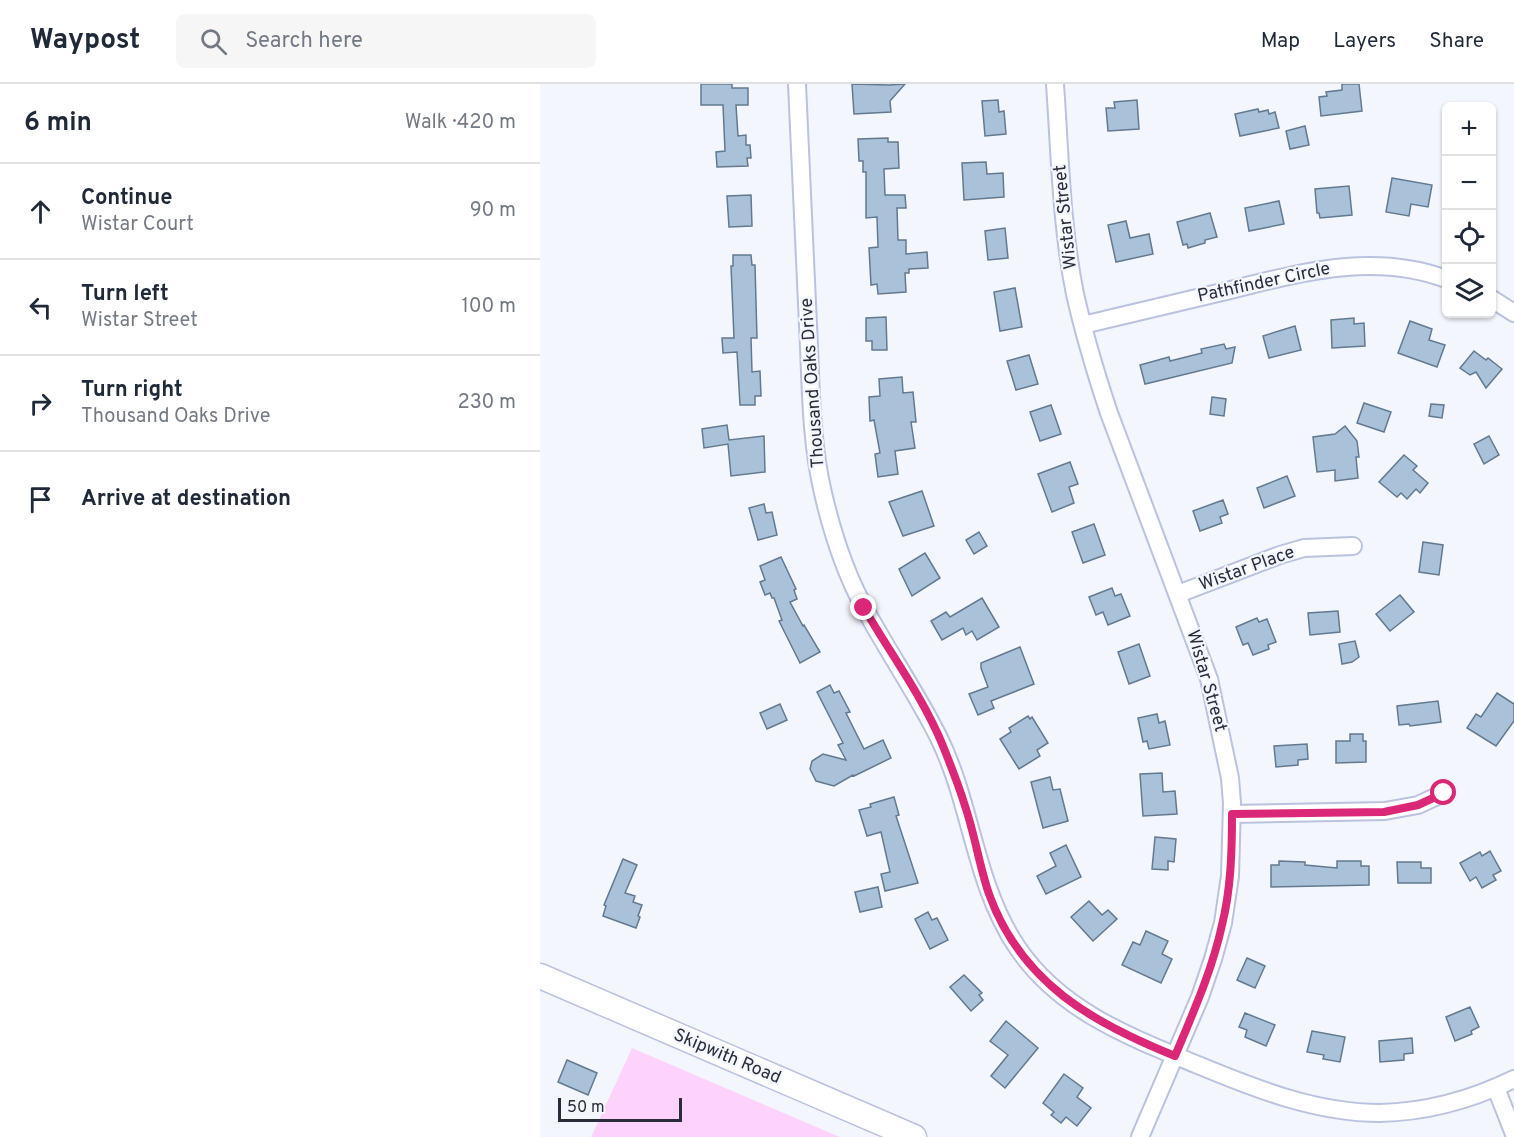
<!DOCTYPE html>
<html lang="en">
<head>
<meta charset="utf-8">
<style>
	body { margin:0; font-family:Overpass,sans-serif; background:#f6f6f7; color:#1f2937 }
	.controls { position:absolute; right:18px; top:18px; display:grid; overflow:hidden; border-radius:9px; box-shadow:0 2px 4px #0004 }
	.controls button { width:54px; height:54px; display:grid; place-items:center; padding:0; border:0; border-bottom:2px solid #e0e1e3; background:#fff; color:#1f2937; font:30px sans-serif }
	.scale { position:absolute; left:18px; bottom:15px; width:124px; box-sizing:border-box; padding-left:6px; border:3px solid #2a2d39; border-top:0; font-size:16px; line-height:21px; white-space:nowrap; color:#2a2d39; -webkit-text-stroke:4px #f4f6fd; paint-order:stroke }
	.stop { position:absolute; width:18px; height:18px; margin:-14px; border:4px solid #db2777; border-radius:50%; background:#fff }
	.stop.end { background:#db2777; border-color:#fff; box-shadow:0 2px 6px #0008 }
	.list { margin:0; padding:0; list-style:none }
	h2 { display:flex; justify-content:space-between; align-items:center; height:78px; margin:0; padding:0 24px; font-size:26px }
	h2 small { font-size:20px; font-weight:400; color:#747a83 }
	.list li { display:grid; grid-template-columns:39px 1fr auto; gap:18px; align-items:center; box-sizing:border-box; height:96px; padding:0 24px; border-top:2px solid #e0e1e3 }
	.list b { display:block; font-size:22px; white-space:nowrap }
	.list p { margin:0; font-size:20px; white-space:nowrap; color:#747a83 }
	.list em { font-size:20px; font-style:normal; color:#747a83 }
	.icon { flex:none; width:33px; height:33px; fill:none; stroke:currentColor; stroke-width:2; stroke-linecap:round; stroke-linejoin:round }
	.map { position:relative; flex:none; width:974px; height:1053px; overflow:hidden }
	header { display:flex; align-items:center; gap:36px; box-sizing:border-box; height:84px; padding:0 30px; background:#fff; border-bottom:2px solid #e0e1e3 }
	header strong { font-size:28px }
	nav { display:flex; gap:33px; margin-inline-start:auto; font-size:21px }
	.search { width:420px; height:54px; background:#f6f6f7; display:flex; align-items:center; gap:15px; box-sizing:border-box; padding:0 21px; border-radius:9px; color:#747a83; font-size:22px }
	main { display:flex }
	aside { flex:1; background:#fff }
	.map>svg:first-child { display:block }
</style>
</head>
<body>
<header>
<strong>Waypost</strong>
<div class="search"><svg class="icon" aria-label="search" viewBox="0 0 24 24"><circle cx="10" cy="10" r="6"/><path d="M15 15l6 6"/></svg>Search here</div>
<nav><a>Map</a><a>Layers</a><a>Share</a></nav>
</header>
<main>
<aside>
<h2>6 min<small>Walk · 420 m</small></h2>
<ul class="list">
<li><svg class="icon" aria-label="ahead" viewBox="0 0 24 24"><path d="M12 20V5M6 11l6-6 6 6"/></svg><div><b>Continue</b><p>Wistar Court</p></div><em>90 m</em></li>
<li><svg class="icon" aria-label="left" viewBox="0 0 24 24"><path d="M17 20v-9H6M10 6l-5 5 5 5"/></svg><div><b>Turn left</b><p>Wistar Street</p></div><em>100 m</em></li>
<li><svg class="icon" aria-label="right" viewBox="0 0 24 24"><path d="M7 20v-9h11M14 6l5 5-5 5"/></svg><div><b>Turn right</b><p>Thousand Oaks Drive</p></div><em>230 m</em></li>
<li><svg class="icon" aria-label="arrive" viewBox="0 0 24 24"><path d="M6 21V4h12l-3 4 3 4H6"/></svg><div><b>Arrive at destination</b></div></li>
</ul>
</aside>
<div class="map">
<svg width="974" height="1053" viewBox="0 0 974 1053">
	<rect width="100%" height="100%" fill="#f4f6fd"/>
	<path fill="#fed3fb" d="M92 964 300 1053H51Z"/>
	<g fill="#a9c2da" stroke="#62798f" stroke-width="1.5">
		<path d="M161 0H192V4H208V21H196L198 52 206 51V61H210L211 74H207L208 82 177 83 176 68 185 67 183 21H161Z"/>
		<path d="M312 0 349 1 365 0 350 17 351 28 314 30Z"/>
		<path d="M802 0H819L822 27 781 32 779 13 787 12 786 8 802 6Z"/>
		<path d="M458 16 459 28 464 27 466 50 445 52 442 17Z"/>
		<path d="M597 16 599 45 568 47 566 24H575L574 18Z"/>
		<path d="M718 25 719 28 728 26 729 30 735 28 739 44 700 52 695 30Z"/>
		<path d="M765 42 769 61 750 65 746 47Z"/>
		<path d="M348 54V58H358L359 84 344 85 345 111H365L366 124H357L358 156H366V170L387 168 388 184 369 185V189H365L366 208 338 210 337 200 331 201 329 164 338 163 337 133 326 134V88H323V77H319L318 55Z"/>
		<path d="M446 78 447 90 463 89 464 113 424 116 422 79Z"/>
		<path d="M852 94 892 101 888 123 871 120 869 132 846 128Z"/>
		<path d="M809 102 812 131 780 134 779 129H777L775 105Z"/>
		<path d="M211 111 212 142 189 143 187 112Z"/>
		<path d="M739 117 744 140 709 147 705 124Z"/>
		<path d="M670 129 677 153 665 156V159L648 164 647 160 643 161 637 138Z"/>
		<path d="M586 137 590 154 609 150 613 170 576 178 568 141Z"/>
		<path d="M465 144 468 174 448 176 445 147Z"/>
		<path d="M193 171H211L212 181H215L217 254H211L212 288 220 287 221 312H215V321H200L197 268 183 269 182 254H194L191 182H193Z"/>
		<path d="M475 204 482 243 460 247 454 208Z"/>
		<path d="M346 233 347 266H332V257H326V234Z"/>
		<path d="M814 234V240L824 239 825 262 792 264 791 236Z"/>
		<path d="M870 237 892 245 889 256 905 261 897 283 858 269Z"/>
		<path d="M755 242 761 266 729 274 723 252Z"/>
		<path d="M684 260 686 265 695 263 692 279 605 300 600 281 629 273 630 277 662 269 661 265Z"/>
		<path d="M934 267 946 276 948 274 962 285 946 304 936 288 930 291 920 284Z"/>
		<path d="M489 271 498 300 476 306 467 277Z"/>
		<path d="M362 293 363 309 373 308 376 338H371L375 364 355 367 358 390 338 393 335 370 340 369 334 336 330 337 329 313 340 312 339 295Z"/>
		<path d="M672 313 686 315 684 332 670 330Z"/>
		<path d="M824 319 851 328 844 348 817 339Z"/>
		<path d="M891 320 904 321 902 334 889 332Z"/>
		<path d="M511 321 521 350 500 357 490 328Z"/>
		<path d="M187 341 189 356 224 352 225 388 191 392 188 360 164 364 162 345Z"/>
		<path d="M805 342 817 357 819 373H816L818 394 795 397V386L777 388 773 353 795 350Z"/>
		<path d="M949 352 959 371 944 380 934 360Z"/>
		<path d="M864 371 877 382 873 386 888 399 880 409 876 405 867 415 861 409 857 413 839 398Z"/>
		<path d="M530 378 538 400 529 403 534 419 512 428 498 390Z"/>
		<path d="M747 392 755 412 724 424 717 404Z"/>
		<path d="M382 407 394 442 363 452 349 418Z"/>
		<path d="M683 416 688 430 680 433 682 439 660 447 653 427Z"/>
		<path d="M224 420 226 429 232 428 237 451 218 456 209 424Z"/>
		<path d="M554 440 565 471 543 479 532 448Z"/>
		<path d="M439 448 447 462 434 470 426 456Z"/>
		<path d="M883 458 903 461 899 491 879 488Z"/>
		<path d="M385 469 400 494 372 512 359 485Z"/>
		<path d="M241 473 256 505 254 506 257 515 250 518 263 542 264 541 280 568 260 579 239 537 242 536 234 514H232L230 509 225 511 220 498 225 496 220 482Z"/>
		<path d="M572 504 575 512 581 510 590 532 568 541 563 528 556 531 549 513Z"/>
		<path d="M860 511 874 528 850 547 836 530Z"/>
		<path d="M442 514 459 543 437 556 432 547 426 551 423 544 402 556 391 537 406 528 410 533Z"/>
		<path d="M798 527 800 548 770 551 768 529Z"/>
		<path d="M717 534 719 538 727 535 736 558 728 561 729 565 713 571 708 559 703 561 696 543Z"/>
		<path d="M815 557 819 573 812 578 802 580 799 560Z"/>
		<path d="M599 560 610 592 589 600 578 568Z"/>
		<path d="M480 563 494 600 451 617 454 624 438 631 429 610 448 603 441 584V579Z"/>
		<path d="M290 601 294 609 299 607 310 628 306 629 324 665 343 656 351 674 314 692 313 691 294 702 276 697 270 685 272 677 283 670 306 676 298 661 303 659 277 608Z"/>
		<path d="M957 609 974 620V637L956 662 927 644 936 630 941 633Z"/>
		<path d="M898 617 901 638 870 642 869 640 859 641 857 622Z"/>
		<path d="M240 620 247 636 227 645 220 629Z"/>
		<path d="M617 630 619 639 625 637 630 661 609 665 607 657 603 658 598 634Z"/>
		<path d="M488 632 490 635 492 633 508 659 497 666 500 672 479 685 460 655 471 648 469 644Z"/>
		<path d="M810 650H823V657H826V678L796 679V657H810Z"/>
		<path d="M767 660 768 675 758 676V681L736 683 734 662Z"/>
		<path d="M622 689 623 708 635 707 637 730 603 732 600 690Z"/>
		<path d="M510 693 513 706 520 705 528 737 503 744 491 698Z"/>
		<path d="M354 713 359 731 356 732 378 799 345 807 341 790 350 788 341 748 327 752 319 726 331 723 330 720Z"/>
		<path d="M615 753 636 755 634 778 628 777V786L612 785Z"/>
		<path d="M526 761 541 793 506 810 497 792 516 782 510 769Z"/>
		<path d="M950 767 961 787 953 791 956 796 942 804 936 793 930 797 920 779 940 768 942 772Z"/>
		<path d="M83 775 97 781 85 809 95 812 93 818 102 821 98 832 100 833 96 844 63 832 66 822 64 821Z"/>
		<path d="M739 777 765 778V781L797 784V777H821V782H829V801L731 803V781H739Z"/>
		<path d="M857 778H881V784H891V799H858Z"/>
		<path d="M338 803 342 823 320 828 315 808Z"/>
		<path d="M549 817 562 831 568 826 577 835 553 857 531 833Z"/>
		<path d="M388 828 392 836 397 834 408 856 390 865 375 835Z"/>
		<path d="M606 847 628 857 622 870 632 875 621 899 582 881 593 858 600 861Z"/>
		<path d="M707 874 725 882 715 904 697 896Z"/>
		<path d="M424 891 442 909 439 911 443 916 431 927 410 903Z"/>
		<path d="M930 923 939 943 931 947 932 950 915 957 906 933Z"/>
		<path d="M705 929 735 941 726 962 705 953 707 946 699 943Z"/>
		<path d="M466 937 498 964 465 1004 451 992 468 971 450 957Z"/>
		<path d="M772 947 805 953 800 978 783 975 784 971 767 968Z"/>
		<path d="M872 954 873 969 864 970V976L840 978 839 957Z"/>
		<path d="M27 976 57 989 48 1011 18 998Z"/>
		<path d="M524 990 543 1004 537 1013 551 1024 537 1042 526 1033 521 1039 511 1031 514 1028 503 1019Z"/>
	</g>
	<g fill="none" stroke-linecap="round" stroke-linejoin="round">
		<g stroke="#bac2e0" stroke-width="20">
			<g id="minor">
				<path d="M257 0C261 80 264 161 268 241 271 297 270 354 283 409 292 448 305 489 325 525 348 568 376 608 398 652 432 720 434 799 477 863 520 927 590 953 658 981 716 1005 776 1029 840 1029 886 1028 933 1015 974 995"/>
				<path d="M515 0C520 70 521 141 535 210 544 250 556 290 569 329L669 595 690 694 692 719 690 792 683 839 673 875 660 913 600 1053"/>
				<path d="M952 215 974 229"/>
				<path d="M543 241C590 230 636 219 682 208 756 190 832 167 906 195"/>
				<path d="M638 510 740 471 764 464 813 462"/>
				<path d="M692 730 845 727 878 721 904 709"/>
				<path d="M956 1004 974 1050"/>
			</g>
		</g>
		<g stroke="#bac2e0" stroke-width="27">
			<path id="secondary" d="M0 892 374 1053"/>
		</g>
		<use href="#minor" stroke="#fff" stroke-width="16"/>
		<use href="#secondary" stroke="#fff" stroke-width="24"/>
	</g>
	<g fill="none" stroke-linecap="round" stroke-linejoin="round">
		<path stroke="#db2777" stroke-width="8" d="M324 524C350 569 383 613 403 662 411 682 419 702 425 722 435 751 439 781 449 810 481 899 553 939 635 972 653 929 672 887 682 841 691 805 692 767 692 730L844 728 878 721 904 709"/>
	</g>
	<g text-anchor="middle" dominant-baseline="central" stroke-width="4.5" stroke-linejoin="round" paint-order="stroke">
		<g font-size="18" fill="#2a2d39" stroke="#f4f6fd">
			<text transform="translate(526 133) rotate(-96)">Wistar Street</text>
			<text transform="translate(724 199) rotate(-12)">Pathfinder Circle</text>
			<text transform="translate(273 299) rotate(-94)">Thousand Oaks Drive</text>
			<text transform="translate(707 485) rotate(-20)">Wistar Place</text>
			<text transform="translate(666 597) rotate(74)">Wistar Street</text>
			<text transform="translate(187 973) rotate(23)">Skipwith Road</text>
		</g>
	</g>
</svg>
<div class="controls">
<button>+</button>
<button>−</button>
<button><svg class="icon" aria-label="locate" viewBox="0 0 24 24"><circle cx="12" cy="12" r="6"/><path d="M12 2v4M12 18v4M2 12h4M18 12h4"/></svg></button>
<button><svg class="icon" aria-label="layers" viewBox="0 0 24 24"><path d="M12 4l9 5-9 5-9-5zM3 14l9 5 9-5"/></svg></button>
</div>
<div class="scale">50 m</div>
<div class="stop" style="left:904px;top:709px"></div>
<div class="stop end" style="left:324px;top:524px"></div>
</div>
</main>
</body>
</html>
